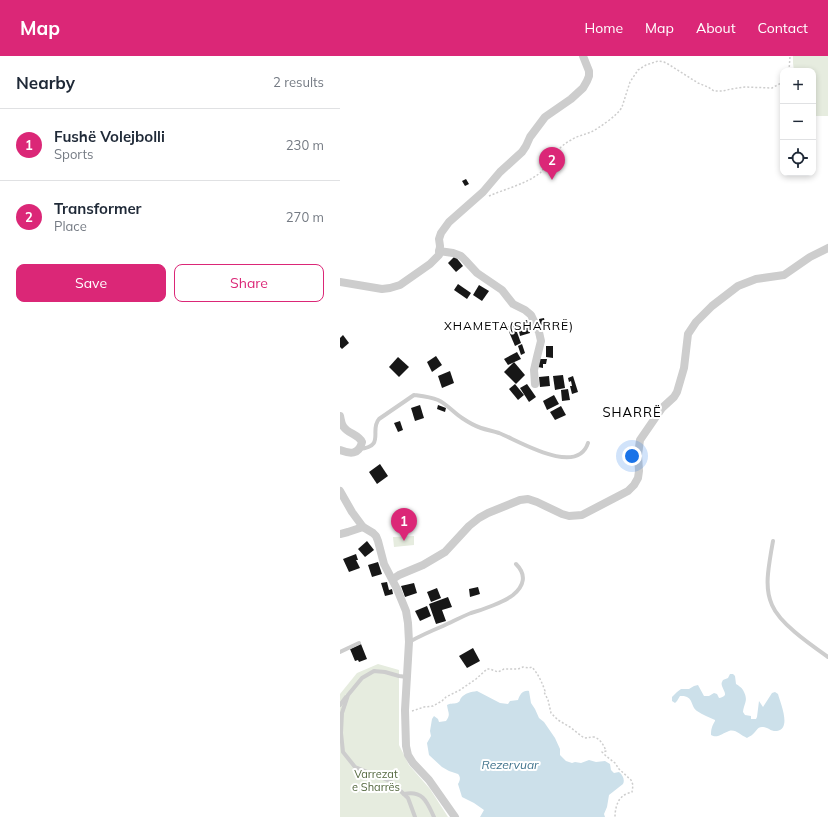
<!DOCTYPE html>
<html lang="en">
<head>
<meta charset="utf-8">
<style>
	body { margin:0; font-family:Mulish,sans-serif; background:#f2f2f3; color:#1f2937 }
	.controls { position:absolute; right:12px; top:12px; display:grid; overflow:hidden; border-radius:8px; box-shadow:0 2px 6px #0003 }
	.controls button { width:36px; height:36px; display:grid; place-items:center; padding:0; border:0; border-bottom:1px solid #e0e1e3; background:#fff; color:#1f2937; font:20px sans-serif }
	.you { position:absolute; left:292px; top:400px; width:14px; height:14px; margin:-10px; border:3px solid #fff; border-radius:50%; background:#1a73e8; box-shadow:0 0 0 6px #1a73e833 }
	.badge { display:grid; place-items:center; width:26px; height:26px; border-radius:50%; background:#db2777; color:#fff; font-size:13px; font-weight:700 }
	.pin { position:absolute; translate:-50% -33px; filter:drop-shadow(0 1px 2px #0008) }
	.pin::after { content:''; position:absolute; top:21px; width:14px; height:12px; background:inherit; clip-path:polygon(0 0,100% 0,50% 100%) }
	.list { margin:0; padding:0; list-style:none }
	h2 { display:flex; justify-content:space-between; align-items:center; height:52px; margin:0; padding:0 16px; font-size:17px }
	h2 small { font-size:13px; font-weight:400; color:#747a83 }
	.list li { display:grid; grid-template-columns:26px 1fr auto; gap:12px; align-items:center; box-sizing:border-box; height:72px; padding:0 16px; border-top:1px solid #e0e1e3 }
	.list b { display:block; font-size:15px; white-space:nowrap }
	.list p { margin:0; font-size:13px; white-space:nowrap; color:#747a83 }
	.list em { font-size:13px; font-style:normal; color:#747a83 }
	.actions { display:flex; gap:8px; padding:12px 16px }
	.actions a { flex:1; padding:9px 0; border:1px solid #db2777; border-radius:8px; text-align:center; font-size:14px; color:#db2777 }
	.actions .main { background:#db2777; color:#fff }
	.icon { flex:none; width:22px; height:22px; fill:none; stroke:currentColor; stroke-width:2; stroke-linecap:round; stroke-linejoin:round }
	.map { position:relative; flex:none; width:488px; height:761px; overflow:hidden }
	header { display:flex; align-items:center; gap:24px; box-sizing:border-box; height:56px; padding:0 20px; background:#db2777; color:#fff }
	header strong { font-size:19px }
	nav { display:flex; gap:22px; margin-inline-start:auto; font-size:14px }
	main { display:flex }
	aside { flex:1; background:#fff }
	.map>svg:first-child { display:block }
</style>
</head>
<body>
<header>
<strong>Map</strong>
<nav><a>Home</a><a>Map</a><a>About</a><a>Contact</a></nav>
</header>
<main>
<aside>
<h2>Nearby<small>2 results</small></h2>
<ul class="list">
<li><span class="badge">1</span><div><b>Fushë Volejbolli</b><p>Sports</p></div><em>230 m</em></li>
<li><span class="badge">2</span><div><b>Transformer</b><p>Place</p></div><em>270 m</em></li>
</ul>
<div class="actions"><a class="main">Save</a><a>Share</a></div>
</aside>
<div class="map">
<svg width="488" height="761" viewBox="0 0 488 761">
	<rect width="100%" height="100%" fill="#fff"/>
	<g fill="#e6ecdf">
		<path d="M453 0H488V60H473V15H454L453 7Z"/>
		<path d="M74 480V489L54 491 53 481Z"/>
		<path d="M38 608 59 614V689L69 709 90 733 108 761H0V638L17 617Z"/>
	</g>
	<g fill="#cce0ea">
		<path d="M390 618H393L395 620 396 628C399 630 401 631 403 634 409 645 404 646 403 656L405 659 411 660V663H416L417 661 419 645 423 651 432 637 435 636 438 638C440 646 452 673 437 675 431 676 427 670 422 671 417 671 416 676 412 679 411 680 408 681 407 682 400 679 396 673 389 675 383 677 377 683 371 679 371 673 372 670 375 665V664C369 661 363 659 357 655 350 650 354 639 340 640L337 645 335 647 332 645V641L337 636 341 633H349L354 630 358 629 364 640H369L374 637 377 638 379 642C389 640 384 636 382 630 381 627 382 626 383 624L388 622Z"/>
		<path d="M137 635 160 647 168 648 170 645 178 644C180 638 183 634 189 635L191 647 195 653 199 662 204 666 215 682 220 693V699L226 705 232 707 235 706 241 707 249 704 256 706 265 705 270 708 271 714 274 717 279 716C283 719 285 724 283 728L269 739 267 751 264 758 265 761H140L144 754 134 747 122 741 118 728C120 725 121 721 118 718L109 715 102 711 89 699 87 687 91 680 90 675 92 663 94 660 98 663 99 666 106 665C111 658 108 657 107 649 110 647 113 648 117 647 121 645 119 645 121 642 125 637 131 636 137 635Z"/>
	</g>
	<g fill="#171717">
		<path d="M126 123 129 128 125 130 122 125Z"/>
		<path d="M115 200 123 210 116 216 108 207Z"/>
		<path d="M118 228 131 237 127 243 114 234Z"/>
		<path d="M139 229 149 235 142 245 133 239Z"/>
		<path d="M204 262 205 268 200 269 199 263Z"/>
		<path d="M187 264 190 277 180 280 177 266Z"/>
		<path d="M174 268 181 287 175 290 167 271Z"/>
		<path d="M3 279 9 287 2 293 0 291V282Z"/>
		<path d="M182 288 185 297 181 299 178 290Z"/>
		<path d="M206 290H213V302L206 301Z"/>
		<path d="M177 296 181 303 168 309 164 303Z"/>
		<path d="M96 300 102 309 92 316 87 306Z"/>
		<path d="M58 301 69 311 59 321 49 311Z"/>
		<path d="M198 303H207L206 308H203V312L198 311Z"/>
		<path d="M174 306 185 319 176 328 164 316Z"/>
		<path d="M110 315 114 327 102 332 98 320Z"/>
		<path d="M223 319 225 332 215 334 213 320Z"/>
		<path d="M209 320 210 330 200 331 199 321Z"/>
		<path d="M233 320 238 336 232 338 230 330H232L231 325 229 326 228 322Z"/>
		<path d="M175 328 184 339 178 344 169 333Z"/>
		<path d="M187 328 196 341 189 346 180 332Z"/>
		<path d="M228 333 230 344 222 345 221 334Z"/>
		<path d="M214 339 219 348 207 354 203 345Z"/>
		<path d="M80 349 84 362 75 365 71 352Z"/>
		<path d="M98 349 106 352 105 356 97 353Z"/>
		<path d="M221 350 226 359 215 364 210 356Z"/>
		<path d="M60 365 63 374 58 376 54 367Z"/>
		<path d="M40 408 48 420 37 428 29 416Z"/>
		<path d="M27 485 34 494 25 501 18 493Z"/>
		<path d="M16 498 18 504H16L20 512 9 516 3 503Z"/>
		<path d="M38 506 42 518 32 521 28 509Z"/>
		<path d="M47 526 49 534 52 533 53 538 45 540 41 527Z"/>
		<path d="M74 527 77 537 65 541 61 530Z"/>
		<path d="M138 531 140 538 130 541 129 533Z"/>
		<path d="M97 532 101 542 91 546 87 536Z"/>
		<path d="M108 541 112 551 102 554 106 565 96 568 89 548Z"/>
		<path d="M87 550 91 560 80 565 75 555Z"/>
		<path d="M21 588 27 603 19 606 18 604 15 605 10 593Z"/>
		<path d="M133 592 140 605 127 612 119 600Z"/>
	</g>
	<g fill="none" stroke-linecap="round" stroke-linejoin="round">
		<g stroke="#cdcdcd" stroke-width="1.5" stroke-dasharray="2 2" stroke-linecap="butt">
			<path d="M449 15 450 0"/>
			<path d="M149 140C165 133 186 128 200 117 203 114 206 109 209 105 215 96 222 89 231 84 237 80 244 79 251 76 259 72 278 59 282 51L290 26 298 14 306 9 318 5 324 6 328 8 358 27 368 31 374 35H383L391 33 405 31 432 32 443 26"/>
			<path d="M72 655 84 651 93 650 102 645 106 641 120 634 136 623 147 613H150L158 616 164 613H178L183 611 189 612 192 611C198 618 202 626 205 635L204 636 208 644 211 657 218 664 230 671 244 682C248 682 250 681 254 681 261 683 264 690 266 695L262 696 266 700 275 707 279 713 291 724 293 729 292 736C289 737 285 738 283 740 277 744 275 754 275 761"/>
		</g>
		<g stroke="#cdcdcd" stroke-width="4">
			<path d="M19 393C46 391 29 374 39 363L74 339C81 340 90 341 98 344 107 348 114 357 122 362 128 366 135 370 141 372 147 374 153 375 159 377 179 385 237 421 248 387"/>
			<path d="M433 485C431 496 429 507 428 518 427 528 428 540 432 549 440 568 471 589 488 601"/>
			<path d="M69 586C80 580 91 575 103 570 112 566 121 561 131 557 142 554 164 546 173 539 184 530 187 519 176 508"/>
			<path d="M0 596 19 587"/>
			<path d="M67 621 59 620 45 616 34 615 22 622 8 639 2 657 1 677 3 696 15 711 50 725 68 742 75 761"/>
			<path d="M0 649 6 641"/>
			<path d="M64 738C83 734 87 746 94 761"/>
		</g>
		<g stroke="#cdcdcd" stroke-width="8">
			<path d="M99 195 113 197 121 200 125 204 137 217 162 234 173 248 185 254 191 259 199 276 201 285 197 301 194 314 195 328"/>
			<path d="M0 226 42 233 50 232 60 229 90 208 99 199 100 190 99 183 101 177 109 166 143 136 160 116 182 96 186 90 190 81 205 61 231 43 243 32 247 25 249 20V15L243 0"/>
			<path d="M0 360C1 364 1 367 3 370 8 378 18 378 22 386 19 399 10 398 0 394"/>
			<path d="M0 435 12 456 23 471 33 477 36 480 38 485 44 508 57 533 66 555 68 567 69 586 65 654 66 690 68 699 73 707 89 724 115 761"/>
			<path d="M0 478 8 476 23 471"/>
			<path d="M53 523 59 519 83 509 105 496 129 470 139 462 148 457 180 444 188 443 197 446 222 458 229 460 242 459 288 435 294 429 298 422 299 415 298 399 300 384 322 352 334 341 337 336 344 312 348 278 356 266 372 250 398 230 416 223 444 219 470 201 488 192"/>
		</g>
	</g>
	<g text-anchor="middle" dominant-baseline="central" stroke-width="4" stroke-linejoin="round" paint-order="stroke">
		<g font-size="11" fill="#556940" stroke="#fff">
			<text x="36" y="718">Varrezat<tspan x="36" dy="13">e Sharrës</tspan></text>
		</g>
		<g font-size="12" letter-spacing="1" fill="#000" stroke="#fff">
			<text x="169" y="269">XHAMETA(SHARRË)</text>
		</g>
		<g font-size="12" font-style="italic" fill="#42748d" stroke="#fff">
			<text x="170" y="708">Rezervuar</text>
		</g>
		<g font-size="13" letter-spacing="1" fill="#000" stroke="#fff">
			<text x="292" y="356">SHARRË</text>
		</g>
	</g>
</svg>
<div class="controls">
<button>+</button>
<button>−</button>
<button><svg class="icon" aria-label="locate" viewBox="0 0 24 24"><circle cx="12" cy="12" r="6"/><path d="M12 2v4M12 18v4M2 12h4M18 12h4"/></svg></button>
</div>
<div class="you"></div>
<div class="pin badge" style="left:64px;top:485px">1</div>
<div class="pin badge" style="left:212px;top:124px">2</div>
</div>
</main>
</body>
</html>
